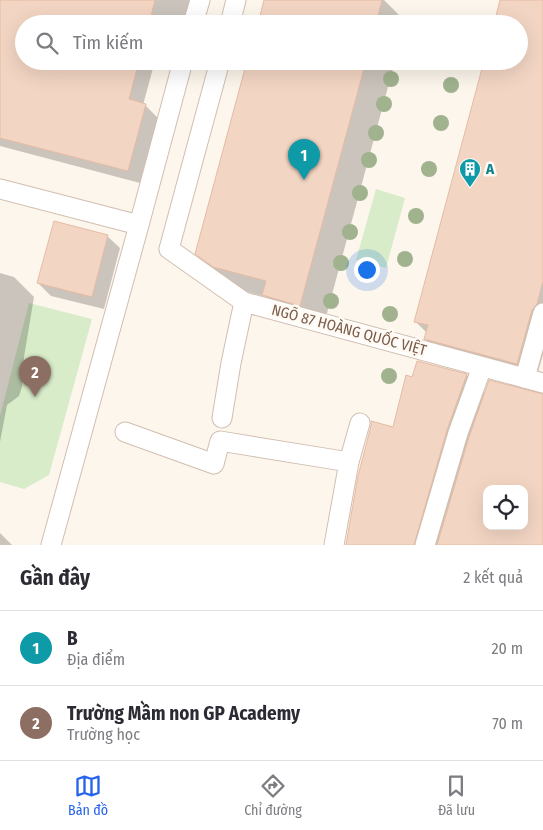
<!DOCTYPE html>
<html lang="vi">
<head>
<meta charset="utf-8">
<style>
	body { margin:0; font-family:"Fira Sans Condensed",sans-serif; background:#f7f7f7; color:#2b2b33 }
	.controls { position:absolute; right:15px; bottom:15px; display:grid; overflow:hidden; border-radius:10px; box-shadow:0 5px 20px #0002 }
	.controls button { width:45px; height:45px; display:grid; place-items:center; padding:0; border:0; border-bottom:1px solid #e1e1e2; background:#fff; color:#2b2b33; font:25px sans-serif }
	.you { position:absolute; left:366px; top:269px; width:18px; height:18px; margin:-12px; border:4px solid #fff; border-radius:50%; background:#1a73e8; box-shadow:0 0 0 8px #1a73e833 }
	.badge { display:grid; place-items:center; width:32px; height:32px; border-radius:50%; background:#2563eb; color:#fff; font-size:16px; font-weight:700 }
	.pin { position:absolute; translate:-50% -41px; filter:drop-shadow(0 1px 2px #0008) }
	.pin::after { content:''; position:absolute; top:26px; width:18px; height:15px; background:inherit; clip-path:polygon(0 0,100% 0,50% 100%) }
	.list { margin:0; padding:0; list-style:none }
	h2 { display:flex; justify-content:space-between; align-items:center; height:65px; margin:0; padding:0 20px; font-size:21px }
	h2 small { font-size:16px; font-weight:400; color:#7c7c81 }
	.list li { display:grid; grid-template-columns:32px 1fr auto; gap:15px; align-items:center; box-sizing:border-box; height:75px; padding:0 20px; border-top:1px solid #e1e1e2 }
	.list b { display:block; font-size:19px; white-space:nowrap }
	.list p { margin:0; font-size:16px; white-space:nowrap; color:#7c7c81 }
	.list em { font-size:16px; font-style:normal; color:#7c7c81 }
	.icon { flex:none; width:28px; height:28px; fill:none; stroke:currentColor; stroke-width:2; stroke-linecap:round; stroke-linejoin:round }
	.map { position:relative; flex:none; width:543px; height:545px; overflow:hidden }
	.search { position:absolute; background:#fff; box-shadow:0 5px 20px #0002; left:15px; right:15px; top:15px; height:55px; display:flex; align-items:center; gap:12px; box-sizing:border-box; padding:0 18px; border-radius:28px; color:#7c7c81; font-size:19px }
	.sheet { height:215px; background:#fff }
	nav { display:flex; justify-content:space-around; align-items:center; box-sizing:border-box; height:70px; border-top:1px solid #e1e1e2; background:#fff; font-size:14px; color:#7c7c81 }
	nav a { display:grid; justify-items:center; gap:2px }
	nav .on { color:#2563eb }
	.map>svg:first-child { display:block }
</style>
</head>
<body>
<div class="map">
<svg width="543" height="545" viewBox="0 0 543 545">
	<rect width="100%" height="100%" fill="#fdf6ec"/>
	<g fill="#d8ecc9">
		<path d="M376 189 405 198 386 268 356 260Z"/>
		<path d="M29 303 92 319 49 475 24 489 0 482V416Z"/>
	</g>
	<g fill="#0003" fill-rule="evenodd">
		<path d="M0 0H193L187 24 167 19 165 24H24V61H155L143 105H145L158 118 140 183 0 146Z"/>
		<path d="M265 0H384L405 21V24H259Z"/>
		<path d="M502 0H543V355L535 382 444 357 425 339 427 333 415 321 519 61V24Z"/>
		<path d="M249 61H395L323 328 286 318 266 297 237 289 220 276 197 254Z"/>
		<path d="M107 236 120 248 104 309 51 296 38 283Z"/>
		<path d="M0 273 14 277 34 297 24 357 22 387 19 396 7 405 0 442Z"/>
		<path d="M418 362 467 375 485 394 543 395V545H347L413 379ZM487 489H524V526H487Z"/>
		<path d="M0 533 12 545H0Z"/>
	</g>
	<g fill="#f3d5c3" stroke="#e6bba3" fill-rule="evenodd">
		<path d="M0 0H155L149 24H24V61H139L129 99 146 104 128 171 0 138Z"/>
		<path d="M264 0H382L376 24H258Z"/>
		<path d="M500 0H543V281L537 304 532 310 517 364 424 339 428 325 414 322 484 61H519V24H494Z"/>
		<path d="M247 61H366L300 306 262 295 266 281 213 267 195 254Z"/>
		<path d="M54 221 108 235 92 297 37 283Z"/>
		<path d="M417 361 467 374 447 430 414 545H346L358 476 371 426V421L393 427 406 375 412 377Z"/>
		<path d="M489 380 543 394V545H437L469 437ZM487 489H524V526H487Z"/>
	</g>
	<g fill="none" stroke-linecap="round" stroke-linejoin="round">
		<g stroke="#d1beb0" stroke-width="21">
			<g id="service">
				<path d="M193 24 200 0"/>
				<path d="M230 24 236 0"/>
				<path d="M220 61 169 249 244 302 543 383"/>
				<path d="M0 189 139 225"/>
				<path d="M525 378 543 313"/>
				<path d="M222 418 231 363 244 302"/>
				<path d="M125 432 214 464 220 441 349 462"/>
				<path d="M51 545 139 225 183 61"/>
				<path d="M334 545 349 462 360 423"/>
				<path d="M425 545 458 433 482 367"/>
			</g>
		</g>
		<use href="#service" stroke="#fff" stroke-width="19"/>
	</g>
	<g fill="#a0b28e">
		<circle cx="391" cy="79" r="8"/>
		<circle cx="451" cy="85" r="8"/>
		<circle cx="384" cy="104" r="8"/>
		<circle cx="441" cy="123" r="8"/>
		<circle cx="376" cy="133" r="8"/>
		<circle cx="369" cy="160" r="8"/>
		<circle cx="429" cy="169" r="8"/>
		<circle cx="360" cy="193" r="8"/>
		<circle cx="416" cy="216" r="8"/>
		<circle cx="350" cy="232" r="8"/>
		<circle cx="405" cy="259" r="8"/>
		<circle cx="341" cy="263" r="8"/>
		<circle cx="331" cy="301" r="8"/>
		<circle cx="390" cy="314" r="8"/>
		<circle cx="389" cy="376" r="8"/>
	</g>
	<defs>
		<g id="building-pin" transform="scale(1.125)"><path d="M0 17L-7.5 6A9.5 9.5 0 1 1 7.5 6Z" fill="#0f9aa8" stroke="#fffaf3"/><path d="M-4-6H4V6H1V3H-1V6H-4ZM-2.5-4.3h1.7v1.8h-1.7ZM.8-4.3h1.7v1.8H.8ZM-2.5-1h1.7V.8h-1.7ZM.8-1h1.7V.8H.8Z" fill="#fff"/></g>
	</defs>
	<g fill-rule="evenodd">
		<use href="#building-pin" x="470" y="169"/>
	</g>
	<g text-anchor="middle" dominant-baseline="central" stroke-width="5" stroke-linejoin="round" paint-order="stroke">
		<g font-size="15" font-weight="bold" fill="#0d838f" stroke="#fffaf3" text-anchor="start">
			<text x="486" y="169">A</text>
		</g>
		<g font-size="15" fill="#7a5c4d" stroke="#fffaf3">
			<text transform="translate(349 330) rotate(15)">NGÕ 87 HOÀNG QUỐC VIỆT</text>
		</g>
	</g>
</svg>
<div class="controls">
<button><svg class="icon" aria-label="locate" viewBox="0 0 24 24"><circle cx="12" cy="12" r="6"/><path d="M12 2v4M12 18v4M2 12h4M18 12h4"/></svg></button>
</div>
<div class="you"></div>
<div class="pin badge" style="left:304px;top:180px;background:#0f9aa8">1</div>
<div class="pin badge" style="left:35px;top:397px;background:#8d6e63">2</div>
<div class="search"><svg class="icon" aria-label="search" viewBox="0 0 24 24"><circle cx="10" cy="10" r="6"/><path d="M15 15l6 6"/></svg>Tìm kiếm</div>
</div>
<section class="sheet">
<h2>Gần đây<small>2 kết quả</small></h2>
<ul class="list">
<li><span class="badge" style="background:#0f9aa8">1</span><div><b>B</b><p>Địa điểm</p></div><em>20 m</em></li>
<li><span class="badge" style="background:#8d6e63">2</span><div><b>Trường Mầm non GP Academy</b><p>Trường học</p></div><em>70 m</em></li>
</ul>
</section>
<nav>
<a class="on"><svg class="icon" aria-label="map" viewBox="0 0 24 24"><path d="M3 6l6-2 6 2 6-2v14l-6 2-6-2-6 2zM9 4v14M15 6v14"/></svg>Bản đồ</a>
<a><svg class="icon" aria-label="directions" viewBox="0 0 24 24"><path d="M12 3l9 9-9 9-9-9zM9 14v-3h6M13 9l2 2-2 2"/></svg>Chỉ đường</a>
<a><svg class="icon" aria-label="saved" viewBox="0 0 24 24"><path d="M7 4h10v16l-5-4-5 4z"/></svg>Đã lưu</a>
</nav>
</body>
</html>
